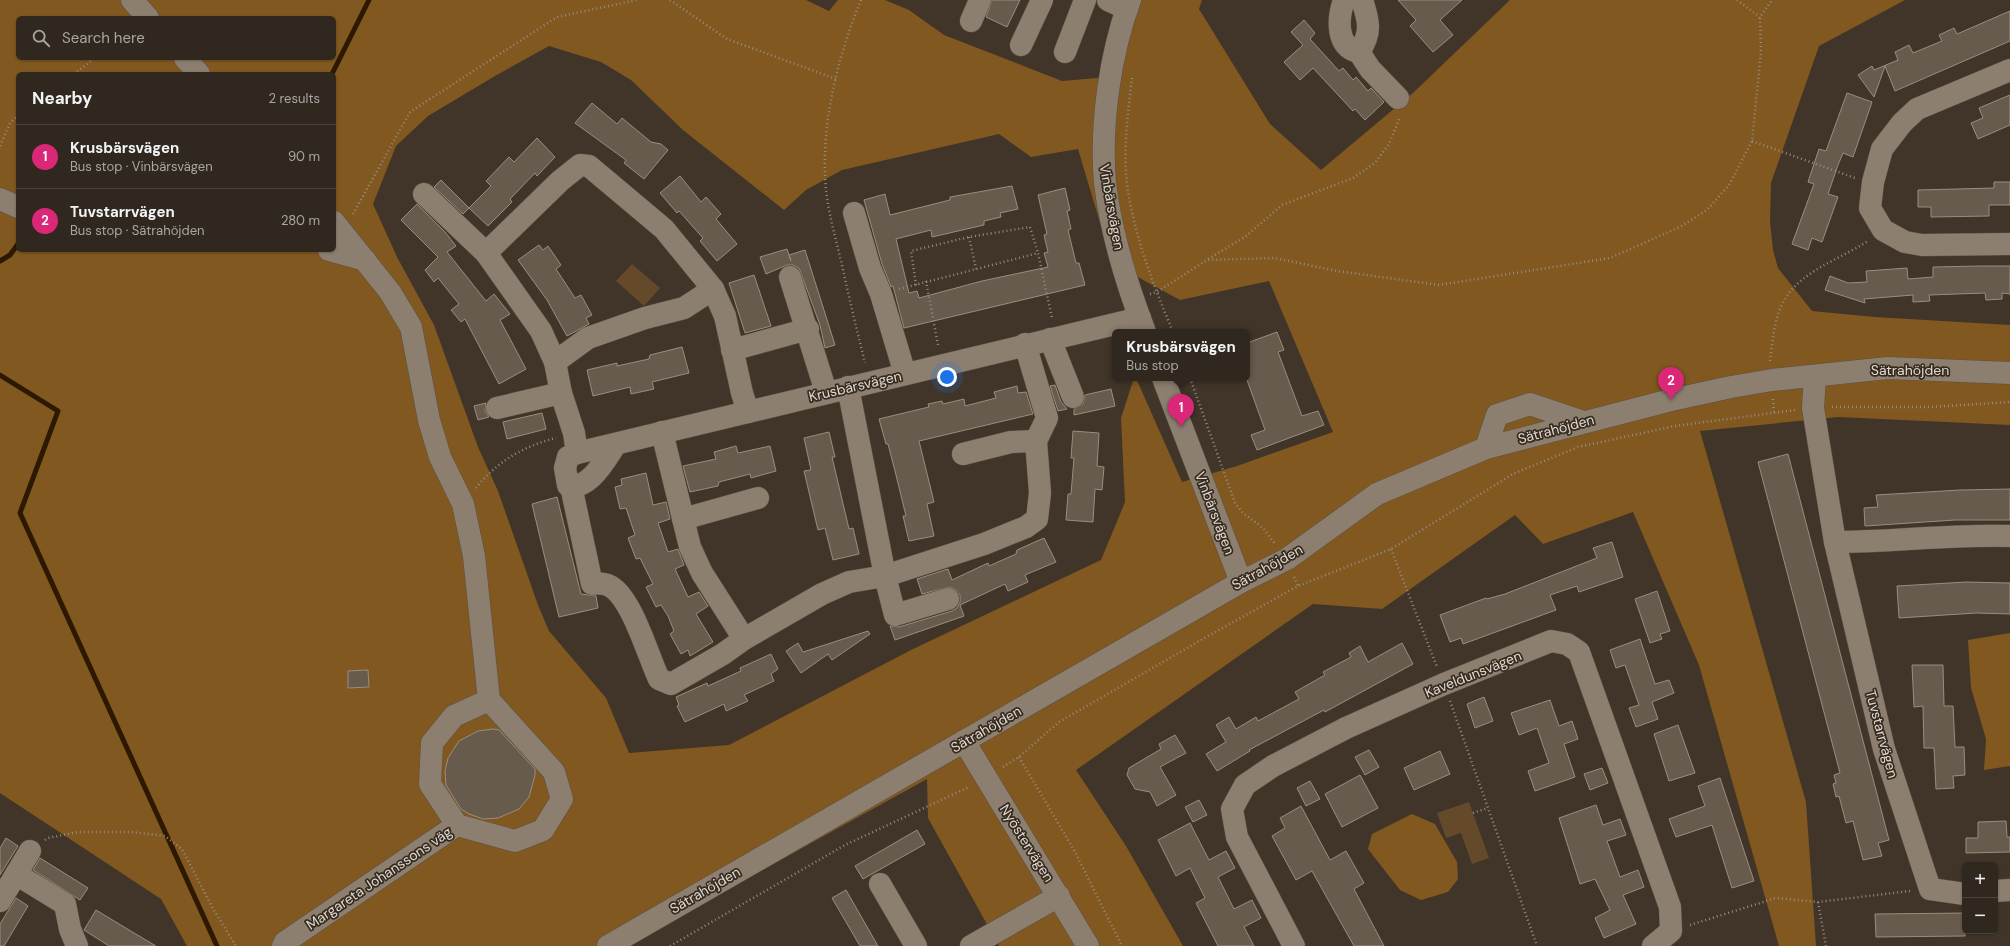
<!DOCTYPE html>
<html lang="en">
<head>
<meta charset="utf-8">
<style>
	body { margin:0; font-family:"DM Sans",sans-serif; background:#383027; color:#f1f3f6 }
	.controls { position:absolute; right:12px; bottom:12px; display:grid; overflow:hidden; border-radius:6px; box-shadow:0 1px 3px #0004 }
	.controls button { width:36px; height:36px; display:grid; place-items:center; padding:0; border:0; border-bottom:1px solid #4b443c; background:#30281e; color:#f1f3f6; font:20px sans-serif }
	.you { position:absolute; left:947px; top:377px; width:14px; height:14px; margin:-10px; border:3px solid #fff; border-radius:50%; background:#1a73e8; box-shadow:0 0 0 6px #1a73e833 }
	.badge { display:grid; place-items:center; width:26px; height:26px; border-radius:50%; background:#db2777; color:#fff; font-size:13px; font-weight:700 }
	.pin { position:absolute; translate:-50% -33px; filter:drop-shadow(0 1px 2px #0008) }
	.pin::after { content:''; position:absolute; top:21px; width:14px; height:12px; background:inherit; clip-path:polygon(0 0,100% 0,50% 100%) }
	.popup { position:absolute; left:1112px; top:329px; width:138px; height:52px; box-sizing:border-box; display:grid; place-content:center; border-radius:6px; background:#30281e; filter:drop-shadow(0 1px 3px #0005); font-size:13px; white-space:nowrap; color:#a8a6a4 }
	.popup b { font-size:15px; color:#f1f3f6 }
	.popup::after { content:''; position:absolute; left:50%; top:100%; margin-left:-8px; border:8px solid transparent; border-top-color:#30281e }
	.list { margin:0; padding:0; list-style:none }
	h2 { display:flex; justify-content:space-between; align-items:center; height:52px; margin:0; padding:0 16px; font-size:17px }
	h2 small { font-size:13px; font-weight:400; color:#a8a6a4 }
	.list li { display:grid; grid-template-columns:26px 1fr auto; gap:12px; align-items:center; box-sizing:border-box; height:64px; padding:0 16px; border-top:1px solid #4b443c }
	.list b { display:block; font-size:15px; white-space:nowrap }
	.list p { margin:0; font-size:13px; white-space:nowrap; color:#a8a6a4 }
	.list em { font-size:13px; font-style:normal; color:#a8a6a4 }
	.icon { flex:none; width:22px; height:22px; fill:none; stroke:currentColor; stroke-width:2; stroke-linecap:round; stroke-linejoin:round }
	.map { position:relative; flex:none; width:2010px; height:946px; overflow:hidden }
	.search { position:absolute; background:#30281e; box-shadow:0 1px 3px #0004; left:16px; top:16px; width:320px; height:44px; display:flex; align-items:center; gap:10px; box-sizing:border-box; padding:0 14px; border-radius:6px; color:#a8a6a4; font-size:15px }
	.panel { position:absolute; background:#30281e; box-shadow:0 1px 3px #0004; left:16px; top:72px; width:320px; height:180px; border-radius:6px }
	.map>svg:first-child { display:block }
</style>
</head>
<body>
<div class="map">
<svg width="2010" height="946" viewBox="0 0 2010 946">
	<rect width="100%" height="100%" fill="#403528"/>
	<g fill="#644a2b">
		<path d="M632 264 660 288 644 306 616 281Z"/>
		<path d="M1469 802 1489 858 1472 864 1461 833 1446 838 1437 813Z"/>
	</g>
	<g fill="#815820" fill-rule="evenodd">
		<path d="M0 0H806L829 11 838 0H885L909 10 944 35 1062 81 1109 77 1135 0H1202L1199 9 1270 124 1321 170 1414 92 1510 0H1905L1819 46 1771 183 1770 221 1773 250 1778 268 1812 311 1875 317 2010 325V425L1838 417 1700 431 1806 802 1816 946H1779L1699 665 1633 512 1543 544 1515 515 1382 609 1313 604 1076 770 1126 846 1183 946H999L928 818 927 779 625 946H187L161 899 0 793ZM18 18H334V58H18ZM549 46 601 62 631 80 683 130 784 210 806 190 842 170 999 134 1031 157 1078 149 1112 263 1180 300 1269 281 1333 432 1237 466 1182 482 1136 378H1134L1121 418 1125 502 1101 560 911 650 729 745 629 753 606 698 549 631 538 605 498 491 478 447 434 325 397 257 373 204 396 146 428 116 495 76ZM18 74H334V250H18Z"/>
		<path d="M2010 633V766L1984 770 1986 739 1971 688 1968 640Z"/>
		<path d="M1412 814 1435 824 1457 862 1458 879 1448 892 1421 900 1400 890 1368 849 1372 834Z"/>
	</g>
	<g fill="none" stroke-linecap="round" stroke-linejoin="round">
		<g stroke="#2d1800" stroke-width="5">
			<path d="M332 74 369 0"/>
			<path d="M0 261 10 255 18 244"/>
			<path d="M0 375 58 411 20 513 217 946"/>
		</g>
	</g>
	<g fill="#675b4d" stroke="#9b8d7e">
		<path d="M992 0H1020L1007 27 986 17Z"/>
		<path d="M1398 0H1462L1440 20 1453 35 1433 52 1410 26 1416 20Z"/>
		<path d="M2010 11V41L1895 91 1885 66 1874 97 1858 75 1872 66 1874 70 1898 60 1895 52 1909 45 1913 53 1942 41 1939 35 1954 28 1957 34Z"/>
		<path d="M1304 20 1315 33 1310 39 1339 71 1343 68 1353 80 1356 77 1368 91 1371 88 1384 102 1365 120 1355 109 1353 111 1313 68 1300 80 1284 62 1303 45 1291 32Z"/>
		<path d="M1847 93 1872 102 1853 157 1843 153 1838 165 1828 194 1838 197 1822 242 1812 238 1808 250 1792 244 1814 184 1808 182 1819 149 1826 151Z"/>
		<path d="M2010 95V125L1978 139 1971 123 1983 118 1979 108Z"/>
		<path d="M592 103 617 124 622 118 651 142 661 144 668 150 644 179 624 163 626 160 575 123Z"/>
		<path d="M537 138 555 157 537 176 535 173 510 199 512 202 488 226 469 208 491 186 486 181 509 157 514 162Z"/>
		<path d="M680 176 701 202 706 197 721 214 716 219 737 244 717 261 700 241 703 238 679 211 677 213 660 193Z"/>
		<path d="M441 180 469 208 463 214 434 187Z"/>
		<path d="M1994 182H2010V205H1989V216L1931 217V207H1918V190L1994 188Z"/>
		<path d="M1012 186 1018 209 1000 213 1001 217 984 221V225L932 237 931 230 896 239 909 293 917 291 919 298 982 281 1048 267 1044 253 1048 252 1044 235 1047 234 1038 195 1065 188 1070 210 1067 211 1071 229 1068 230 1076 263H1079L1085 285 904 328 893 286 891 287 882 264 864 200 885 194 890 215 950 200V197Z"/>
		<path d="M417 204 445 232 456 246 447 252 486 301 494 294 510 314 500 320 526 369 499 384 465 319 461 322 451 310 459 304 438 278 434 282 425 270 438 257 401 220Z"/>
		<path d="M539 245 543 250 548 246 561 265 556 269 575 298 581 295 592 315 586 318 589 324 567 336 547 300 518 260Z"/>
		<path d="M787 249 791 261 789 255 805 250 835 345 825 348 820 325 799 268 793 265H787L766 274 760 257Z"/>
		<path d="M1979 266H2010V294L2002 293V299L1986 300 1985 293 1929 295 1930 301 1913 302V295L1864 299 1865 303 1825 290 1830 276 1848 283 1867 282 1866 271 1907 268 1908 279 1933 277V267Z"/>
		<path d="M754 275 771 326 745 333 729 283Z"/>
		<path d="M1277 332 1284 350 1278 352 1302 416 1318 411 1324 425 1257 450 1251 435 1265 430 1247 380V343Z"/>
		<path d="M682 347 689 373 652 382 654 389 631 394 630 387 593 396 587 370 617 363V366L649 359 650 355Z"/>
		<path d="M1055 385 1061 402 1067 409 1058 411 1050 386Z"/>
		<path d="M1017 386 1018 393 1026 392 1033 414 919 441 934 502 927 504 934 536 909 541 903 516H906L896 475 888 444H886L879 419 929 407 928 404 942 401 943 404 964 399 965 406 996 398 994 392Z"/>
		<path d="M1111 389 1115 406 1074 415V409L1083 404 1085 395Z"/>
		<path d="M486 403 485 411 489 417 478 420 474 406Z"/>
		<path d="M542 413 546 429 507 439 503 422Z"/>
		<path d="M1073 431 1099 433 1097 466 1104 467 1102 490 1095 489 1093 522 1066 520 1068 494H1071L1074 458H1071Z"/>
		<path d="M829 432 835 457H832L849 529 853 528 859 554 833 560 825 528 818 530 804 471 811 470 804 438Z"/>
		<path d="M736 446 738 453 770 446 776 471 751 478 750 474 719 482 718 486 690 492 683 466 716 459 714 452Z"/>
		<path d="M1788 454 1889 840 1878 843 1882 856 1863 860 1853 821 1846 823 1839 796 1836 797 1833 784 1836 783 1834 775 1840 773 1758 462Z"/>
		<path d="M646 473 653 505 666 502 670 519 658 523 668 552 678 549 684 565 675 569 688 597 699 592 708 606 696 614 713 642 690 656 688 650 681 654 670 634 674 631 668 616 661 605 656 607 646 587 653 584 640 558 636 559 628 538 635 535 626 508 620 509 615 487 622 485 621 479Z"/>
		<path d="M2010 489V520H1955L1865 526 1864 508 1878 507 1876 495 1960 490Z"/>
		<path d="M557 497 581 594 596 596 598 608 559 617 532 504Z"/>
		<path d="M1044 538 1056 562 1025 575 1028 582 1008 591 1005 584 960 605 964 616 895 640 890 626 899 627 952 611 957 608 960 602V595L956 590 950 587 922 594 917 579 948 569 952 580 988 563 989 566 1016 554 1017 550Z"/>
		<path d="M1612 542 1623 577 1579 592 1577 586 1550 595 1556 610 1463 644 1461 638 1450 642 1440 615 1486 598 1487 599 1505 594 1597 558 1593 548Z"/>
		<path d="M1967 582 2010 583V614L1976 613 1899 618 1897 586Z"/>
		<path d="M1657 591 1670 631 1660 634 1662 639 1650 643 1635 599Z"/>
		<path d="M868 631 870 634 832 660 828 654 801 673 786 651 798 643 803 652Z"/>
		<path d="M1640 639 1655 684 1669 680 1674 693 1652 702 1658 719 1636 727 1629 708 1639 705 1625 665 1616 668 1610 650Z"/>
		<path d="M1402 643 1413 664 1325 712 1324 710 1249 750 1250 751 1217 771 1206 754 1226 742 1216 725 1229 717 1236 729 1256 717 1258 721 1299 699 1295 692 1325 675 1323 672 1351 657 1349 653 1360 646 1368 662Z"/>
		<path d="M771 654 778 669 771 674 774 681 744 695 748 701 726 711 724 704 685 722 677 706 679 705 676 697 707 683 708 686 741 671 740 668Z"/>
		<path d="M1912 665H1943L1944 706H1953L1955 747H1964L1965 775 1953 776 1954 788 1936 789 1934 748H1924L1923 706 1914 707Z"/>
		<path d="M368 670 369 687 348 688V671Z"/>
		<path d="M1484 697 1493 721 1475 728 1467 704Z"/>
		<path d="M1550 700 1559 726 1572 721 1578 739 1564 744 1575 777 1535 791 1528 771 1549 763 1537 728 1519 735 1511 713Z"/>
		<path d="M1678 725 1695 773 1669 781 1654 734Z"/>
		<path d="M493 729 499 730 535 769V775L529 797 519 809 498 818 483 819 469 814 461 809 446 785 445 771 448 758 459 741 478 731Z"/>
		<path d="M1175 735 1186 753 1160 767 1176 795 1157 806 1150 792 1135 789 1127 775 1129 768 1161 749 1159 744Z"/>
		<path d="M1369 750 1379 767 1365 775 1355 757Z"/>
		<path d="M1440 751 1450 774 1414 790 1404 768Z"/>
		<path d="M1602 768 1608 783 1590 790 1584 774Z"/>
		<path d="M1360 775 1378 808 1342 827 1325 794Z"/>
		<path d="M1720 778 1754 881 1732 888 1712 825 1676 837 1669 819 1705 806 1698 786Z"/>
		<path d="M1310 781 1320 799 1306 806 1297 788Z"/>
		<path d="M1199 800 1207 815 1193 822 1185 807Z"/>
		<path d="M1596 805 1603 825 1620 819 1626 835 1607 841 1620 877 1638 870 1644 887 1623 895 1636 924 1604 938 1595 918 1610 910 1595 879 1580 884 1559 818Z"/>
		<path d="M1301 806 1330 860 1346 851 1364 883 1354 889 1384 946H1354L1312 871 1296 880 1272 836 1285 828 1280 818Z"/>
		<path d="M2006 821 2007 837H2010V852L1966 853V838H1978V822Z"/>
		<path d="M1190 823 1209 860 1226 851 1235 868 1218 877 1234 909 1252 900 1261 918 1244 927 1254 946H1218L1196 903 1205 898 1190 868 1176 876 1158 840Z"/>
		<path d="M917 830 925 844 863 879 855 866Z"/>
		<path d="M6 838 18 846 0 875V848Z"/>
		<path d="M40 858 88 888 80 900 33 870Z"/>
		<path d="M846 890 878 946H860L832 898Z"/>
		<path d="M16 898 28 906 4 946H0V924Z"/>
		<path d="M96 910 129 930 156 946H109L84 930Z"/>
		<path d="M1965 913V936L1876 937 1875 914Z"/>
	</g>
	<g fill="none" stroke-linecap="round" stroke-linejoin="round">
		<g stroke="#5b5146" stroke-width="23">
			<g id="minor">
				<path d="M132 0 148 18"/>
				<path d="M1108 0 1127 9"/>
				<path d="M1130 0C1110 54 1100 125 1105 183 1111 233 1127 285 1145 332"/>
				<path d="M1344 0C1338 17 1335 48 1359 52 1372 33 1369 21 1362 0"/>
				<path d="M971 21 980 0"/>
				<path d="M1021 45 1042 0"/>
				<path d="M1065 52 1085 0"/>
				<path d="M1359 52 1370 69 1398 98"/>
				<path d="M185 58 199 74"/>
				<path d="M2010 70 1917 109 1902 123 1882 149 1873 182 1870 208 1883 230 1905 242 1922 245 2010 244"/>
				<path d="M424 194 486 253 541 331 555 362 561 393 574 433 577 453"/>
				<path d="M0 199 18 207"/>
				<path d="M854 213 870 268 881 294 905 374"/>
				<path d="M334 222 390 292 411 327 429 420 440 457 463 504 474 556 489 700"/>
				<path d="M329 250 365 260"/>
				<path d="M486 253 560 181 580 165 589 166 664 229 713 289 725 316 742 393 748 412"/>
				<path d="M790 277 826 392"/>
				<path d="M1050 339 1073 397"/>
				<path d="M732 350 808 329"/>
				<path d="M555 362 588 338 645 318 684 308 713 289"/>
				<path d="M1815 376 1813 408 1835 542 1884 749 1930 889 1965 894"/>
				<path d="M1163 378 1241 582"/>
				<path d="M848 387 885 576 895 615 948 599"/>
				<path d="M497 408 561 393"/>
				<path d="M662 432 690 547 702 573 744 639"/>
				<path d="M616 444C605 460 589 491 568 485L565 468 568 457 577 453 1140 318"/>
				<path d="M1486 448 1497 415 1530 404 1583 422"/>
				<path d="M963 454 1011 442 1036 441"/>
				<path d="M571 486 592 584C598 583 604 583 610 586 632 598 648 656 659 679L671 684 723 654 744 639 822 594 849 582 885 576 984 544 1026 527 1037 519 1040 493 1036 441 1047 418 1025 344"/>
				<path d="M683 519 758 498"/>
				<path d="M1835 542C1894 542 1952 534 2010 536"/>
				<path d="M964 741 1088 946"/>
				<path d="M16 874 65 904 70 929 77 946"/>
				<path d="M880 884 916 946"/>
				<path d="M1995 891 2010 890"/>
				<path d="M0 901 30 851"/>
				<path d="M283 946 285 942 457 825 515 841 543 830 562 799 554 772 489 700 454 716 432 743 430 784 457 825"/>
				<path d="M608 946 1241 582 1287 559 1377 494 1486 448 1671 400 1731 387 1772 380 1888 368 2010 373"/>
				<path d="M971 946 1059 896"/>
				<path d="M1294 946 1237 837 1232 809 1245 785 1273 766 1346 728 1444 684 1551 641 1567 644 1579 652 1670 907 1671 931 1653 946"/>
			</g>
		</g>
		<g stroke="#958c82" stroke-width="2.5" stroke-dasharray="1 3" stroke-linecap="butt">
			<path d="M670 0 727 39 836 79"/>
			<path d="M861 0C837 58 820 127 826 190 829 216 836 240 842 265 849 298 857 330 865 363"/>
			<path d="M1737 0 1760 17"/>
			<path d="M74 74 95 58"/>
			<path d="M1132 78C1128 113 1123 149 1127 184 1134 236 1153 284 1173 332"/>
			<path d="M1752 141 1855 178"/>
			<path d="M0 146 10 123 18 116"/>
			<path d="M353 214 410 112 557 17 637 0"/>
			<path d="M969 237 976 269"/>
			<path d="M1208 259 1245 237 1282 205 1353 178 1375 163 1389 144 1400 117"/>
			<path d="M926 281 938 345"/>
			<path d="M916 285 911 251 969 237 1030 227 1038 253"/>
			<path d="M899 289 1038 253 1052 318"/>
			<path d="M1150 294 1157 292 1207 260 1275 258 1337 271 1439 285 1610 258 1680 227 1707 210 1729 185 1752 141 1761 52 1760 17 1772 0"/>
			<path d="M1770 361C1772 347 1773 332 1777 318 1788 274 1834 263 1868 241"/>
			<path d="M1190 378 1235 503 1243 513 1263 528 1275 544"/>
			<path d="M1773 399 1774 413"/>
			<path d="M1832 407H1931L2010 402"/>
			<path d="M476 488C496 462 524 446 556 438"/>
			<path d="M1391 549 1437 667"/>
			<path d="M1294 577 1298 586"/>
			<path d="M1450 701 1537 946"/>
			<path d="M1019 757 1074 850 1122 946"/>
			<path d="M1003 767 1019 757 1059 722 1201 640 1298 586 1391 549 1513 474 1578 447 1675 426 1795 410"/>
			<path d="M1473 813 1488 808"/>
			<path d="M45 840 48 838 78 832H131L165 836 182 849 212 907 236 946"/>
			<path d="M1818 902 1826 946"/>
			<path d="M1690 925 1776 898 1818 902 1910 891"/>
			<path d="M670 946 845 845 969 787"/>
		</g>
		<use href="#minor" stroke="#8c7f70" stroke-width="22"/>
	</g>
	<g text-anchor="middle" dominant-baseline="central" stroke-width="3.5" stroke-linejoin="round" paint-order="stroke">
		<g font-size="14" fill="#e0d9d1" stroke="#362b1e">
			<text transform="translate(1112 207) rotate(80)">Vinbärsvägen</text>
			<text x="1910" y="370">Sätrahöjden</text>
			<text transform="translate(855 386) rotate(-13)">Krusbärsvägen</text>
			<text transform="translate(1556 429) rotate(-15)">Sätrahöjden</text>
			<text transform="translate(1215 513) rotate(69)">Vinbärsvägen</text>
			<text transform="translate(1267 567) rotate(-29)">Sätrahöjden</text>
			<text transform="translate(1473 674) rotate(-22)">Kaveldunsvägen</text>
			<text transform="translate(986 729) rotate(-30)">Sätrahöjden</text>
			<text transform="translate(1882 734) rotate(75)">Tuvstarrvägen</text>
			<text transform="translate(1027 843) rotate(58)">Nyöstervägen</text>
			<text transform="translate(379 878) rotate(-34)">Margareta Johanssons väg</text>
			<text transform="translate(705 890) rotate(-30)">Sätrahöjden</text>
		</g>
	</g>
</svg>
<div class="controls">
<button>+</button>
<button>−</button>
</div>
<div class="you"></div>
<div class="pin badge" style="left:1181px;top:427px">1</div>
<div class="popup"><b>Krusbärsvägen</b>Bus stop</div>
<div class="pin badge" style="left:1671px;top:400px">2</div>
<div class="search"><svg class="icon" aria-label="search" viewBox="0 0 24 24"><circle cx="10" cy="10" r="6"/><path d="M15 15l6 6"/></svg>Search here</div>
<section class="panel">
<h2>Nearby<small>2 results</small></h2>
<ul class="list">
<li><span class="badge">1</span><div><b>Krusbärsvägen</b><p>Bus stop · Vinbärsvägen</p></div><em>90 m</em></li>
<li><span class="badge">2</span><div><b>Tuvstarrvägen</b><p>Bus stop · Sätrahöjden</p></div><em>280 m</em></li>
</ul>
</section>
</div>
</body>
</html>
